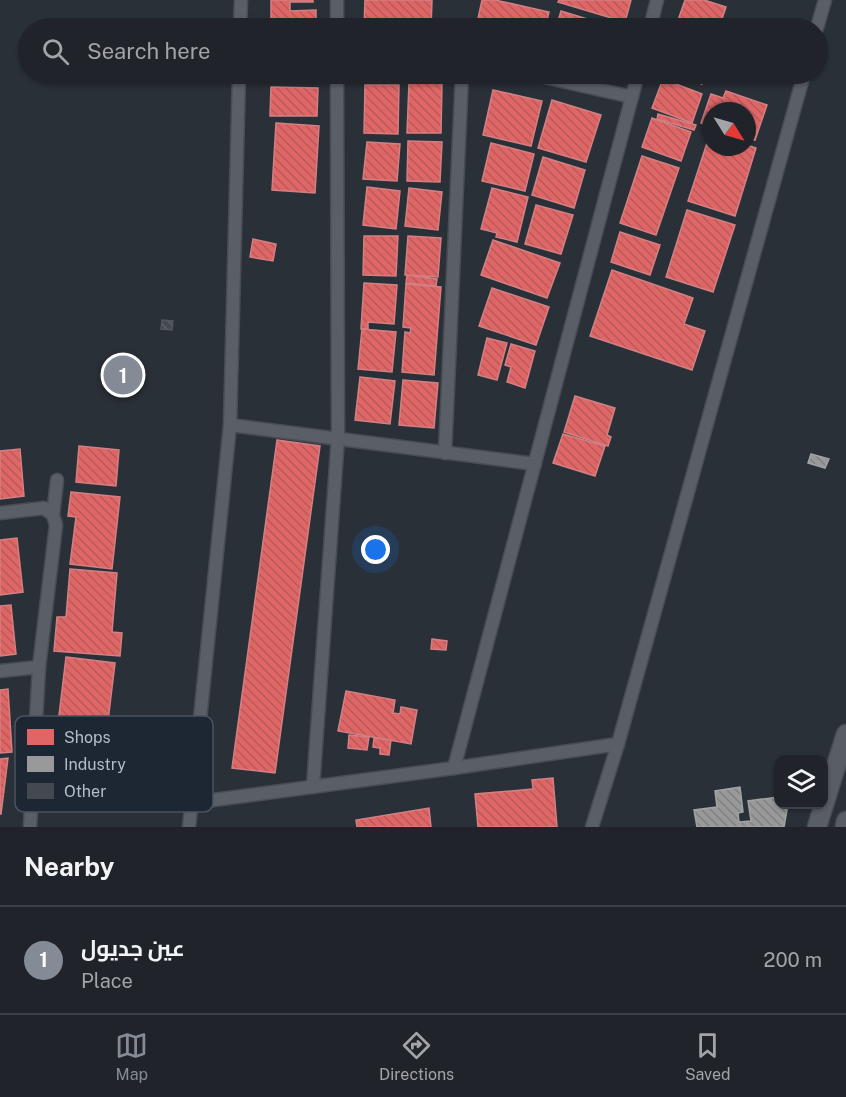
<!DOCTYPE html>
<html lang="en">
<head>
<meta charset="utf-8">
<style>
	body { margin:0; font-family:"Public Sans",Cairo,sans-serif; background:#2d3036; color:#f1f3f6 }
	.controls { position:absolute; right:18px; bottom:18px; display:grid; overflow:hidden; border-radius:12px; box-shadow:0 2px 4px #0004 }
	.controls button { width:54px; height:54px; display:grid; place-items:center; padding:0; border:0; border-bottom:2px solid #3d4147; background:#20242a; color:#f1f3f6; font:30px sans-serif }
	.compass { position:absolute; left:702px; top:102px; width:54px; height:54px; border-radius:50%; background:#20242a; box-shadow:0 2px 4px #0004; rotate:127deg }
	.you { position:absolute; left:376px; top:550px; width:21px; height:21px; margin:-15px; border:4px solid #fff; border-radius:50%; background:#1a73e8; box-shadow:0 0 0 9px #1a73e833 }
	.badge { display:grid; place-items:center; width:39px; height:39px; border-radius:50%; background:#848b96; color:#fff; font-size:20px; font-weight:700 }
	.pin { position:absolute; translate:-50% -50%; border:3px solid #fff; box-shadow:0 2px 6px #0006 }
	.list { margin:0; padding:0; list-style:none }
	h2 { display:flex; justify-content:space-between; align-items:center; height:78px; margin:0; padding:0 24px; font-size:26px }
	h2 small { font-size:20px; font-weight:400; color:#a2a4a8 }
	.list li { display:grid; grid-template-columns:39px 1fr auto; gap:18px; align-items:center; box-sizing:border-box; height:108px; padding:0 24px; border-top:2px solid #3d4147 }
	.list b { display:block; font-size:22px; white-space:nowrap }
	.list p { margin:0; font-size:20px; white-space:nowrap; color:#a2a4a8 }
	.list em { font-size:20px; font-style:normal; color:#a2a4a8 }
	.icon { flex:none; width:33px; height:33px; fill:none; stroke:currentColor; stroke-width:2; stroke-linecap:round; stroke-linejoin:round }
	.map { position:relative; flex:none; width:846px; height:827px; overflow:hidden }
	.search { position:absolute; background:#20242a; box-shadow:0 2px 4px #0004; left:18px; right:18px; top:18px; height:66px; display:flex; align-items:center; gap:15px; box-sizing:border-box; padding:0 21px; border-radius:33px; color:#a2a4a8; font-size:22px }
	.sheet { height:186px; background:#20242a }
	nav { display:flex; justify-content:space-around; align-items:center; box-sizing:border-box; height:84px; border-top:2px solid #3d4147; background:#20242a; font-size:16px; color:#a2a4a8 }
	nav a { display:grid; justify-items:center; gap:3px }
	nav .on { color:#848b96 }
	.map>svg:first-child { display:block }
</style>
</head>
<body>
<div class="map">
<svg width="846" height="827" viewBox="0 0 846 827">
	<defs>
		<pattern id="shops-back-hatch" width="6" height="6" patternUnits="userSpaceOnUse" patternTransform="scale(1.5)"><rect width="6" height="6" fill="#e06666"/><path d="M-1 5l2 2M0 0l6 6M5-1l2 2" fill="none" stroke="#b65a5c"/></pattern>
		<pattern id="industry-back-hatch" width="6" height="6" patternUnits="userSpaceOnUse" patternTransform="scale(1.5)"><rect width="6" height="6" fill="#999"/><path d="M-1 5l2 2M0 0l6 6M5-1l2 2" fill="none" stroke="#808182"/></pattern>
		<pattern id="building-back-hatch" width="6" height="6" patternUnits="userSpaceOnUse" patternTransform="scale(1.5)"><rect width="6" height="6" fill="#444950"/><path d="M-1 5l2 2M0 0l6 6M5-1l2 2" fill="none" stroke="#5d6168"/></pattern>
	</defs>
	<rect width="100%" height="100%" fill="#2a3038"/>
	<g fill="url(#shops-back-hatch)" stroke="#d38084" stroke-width="1.5">
		<path d="M271 0H313V2H290V11L316 10V28H271Z"/>
		<path d="M365 0H432L431 28H364Z"/>
		<path d="M482 0H495L549 12 545 28H476Z"/>
		<path d="M559 0H631L625 22 558 2Z"/>
		<path d="M685 0H704L726 7 719 28H678L680 21 678 20Z"/>
		<path d="M561 11 617 28H556Z"/>
		<path d="M273 74H316V80L273 79Z"/>
		<path d="M669 74H706L702 84Z"/>
		<path d="M663 79 702 94 692 123 652 108Z"/>
		<path d="M409 83H442L441 133H407Z"/>
		<path d="M365 85H399L398 134 364 133Z"/>
		<path d="M271 87 318 88 317 116H270Z"/>
		<path d="M493 90 542 101 531 146 483 135Z"/>
		<path d="M726 91 767 105 755 140 747 138V111H711V126L701 123 711 94 723 98Z"/>
		<path d="M552 100 601 115 586 162 538 148Z"/>
		<path d="M658 114 696 125 694 130 657 119Z"/>
		<path d="M652 118 691 132 681 161 642 147Z"/>
		<path d="M276 123 319 126 315 193 272 190Z"/>
		<path d="M710 134 711 147H747V145L756 148 735 216 688 201Z"/>
		<path d="M408 141 442 142 440 182 407 181Z"/>
		<path d="M367 142 400 144 397 181 363 179Z"/>
		<path d="M491 143 534 154 525 191 482 181Z"/>
		<path d="M642 156 679 168 656 235 620 223Z"/>
		<path d="M543 157 585 170 574 208 532 195Z"/>
		<path d="M367 187 400 191 396 229 363 225Z"/>
		<path d="M409 188 442 192 438 230 405 226Z"/>
		<path d="M492 188 528 197 517 242 496 237 497 233 481 229Z"/>
		<path d="M536 205 573 215 561 254 525 244Z"/>
		<path d="M687 210 735 225 713 292 666 277Z"/>
		<path d="M620 232 660 245 650 275 611 262Z"/>
		<path d="M364 236H398L396 276 363 275Z"/>
		<path d="M408 236 441 238 438 277 405 275Z"/>
		<path d="M253 239 276 244 273 261 250 257Z"/>
		<path d="M493 240 560 263 547 298 481 275Z"/>
		<path d="M612 270 693 298 684 324 705 331 692 370 590 336Z"/>
		<path d="M407 275 437 279 436 286 406 283Z"/>
		<path d="M364 283 397 285 394 324 368 322V329H361Z"/>
		<path d="M406 284 441 287 434 375 402 372 405 332 410 333 411 328 403 327Z"/>
		<path d="M492 288 549 307 536 345 479 326Z"/>
		<path d="M362 329 396 332 392 372 358 369Z"/>
		<path d="M487 338 507 343 497 380 478 375Z"/>
		<path d="M511 344 535 351 525 388 507 382 511 367 505 365Z"/>
		<path d="M360 377 395 381 390 424 355 420Z"/>
		<path d="M403 380 438 383 434 428 399 425Z"/>
		<path d="M575 396 615 408 607 435 611 437 608 446 564 432Z"/>
		<path d="M563 434 605 446 595 476 553 463Z"/>
		<path d="M277 440 320 446 275 773 232 768Z"/>
		<path d="M79 446 119 450 116 486 76 482Z"/>
		<path d="M20 449 24 496 0 499V451Z"/>
		<path d="M71 492 120 497 112 569 70 564 76 517 68 516Z"/>
		<path d="M17 538 23 592 0 595V540Z"/>
		<path d="M70 569 117 573 112 632 122 633 120 656 54 651 57 617H66Z"/>
		<path d="M11 605 16 654 0 656V606Z"/>
		<path d="M432 639 447 641 446 650 431 649Z"/>
		<path d="M66 657 115 663 106 738 57 732Z"/>
		<path d="M8 689 12 752 0 753V690Z"/>
		<path d="M346 691 395 700 393 713 400 714 401 707 417 710 411 744 338 731Z"/>
		<path d="M349 735 369 737 367 750 348 748Z"/>
		<path d="M374 738 391 740 389 755 380 754V748L373 747Z"/>
		<path d="M8 758 1 814H0V759Z"/>
		<path d="M553 778 557 827H478L475 794 533 789 532 780Z"/>
		<path d="M429 808 431 827H357L356 820Z"/>
	</g>
	<g fill="url(#industry-back-hatch)" stroke="#a1a4a7" stroke-width="1.5">
		<path d="M811 454 829 459 825 468 808 463Z"/>
		<path d="M740 787 743 812 738 813 739 822 751 821 748 801 778 797V804H788L784 827H697L694 810 717 807 715 791Z"/>
	</g>
	<path fill="url(#building-back-hatch)" stroke="#52575f" stroke-width="1.5" d="M162 320 173 321 172 330 161 329Z"/>
	<g fill="none" stroke-linecap="round" stroke-linejoin="round">
		<g stroke="#484c53" stroke-width="15">
			<g id="street">
				<path d="M240 28 241 0"/>
				<path d="M337 28V0"/>
				<path d="M650 28 657 0"/>
				<path d="M817 28 825 0"/>
				<path d="M531 74 632 97"/>
				<path d="M230 425 535 464"/>
				<path d="M445 453 462 74"/>
				<path d="M0 513 44 508 53 515 56 525 39 667 30 827"/>
				<path d="M53 515 57 480"/>
				<path d="M0 671 39 667"/>
				<path d="M454 768 638 74"/>
				<path d="M313 787 338 437 337 74"/>
				<path d="M191 803 454 768 618 744"/>
				<path d="M189 827 230 425 239 74"/>
				<path d="M592 827 618 744 804 74"/>
			</g>
		</g>
		<g stroke="#484c53" stroke-width="21">
			<g id="secondary">
				<path d="M817 827 846 734"/>
				<path d="M845 827 846 821"/>
			</g>
		</g>
		<use href="#street" stroke="#5a5e66" stroke-width="12"/>
		<use href="#secondary" stroke="#595d64" stroke-width="18"/>
	</g>
	<rect x="15" y="716" width="198" height="96" rx="9" fill="#1d2633" stroke="#4a5360" stroke-width="1.5"/>
	<rect x="27" y="729" width="27" height="16" fill="#e06666"/>
	<rect x="27" y="756" width="27" height="16" fill="#999"/>
	<rect x="27" y="783" width="27" height="16" fill="#444950"/>
	<g font-size="16" fill="#b4bcc9">
		<text x="64" y="743">Shops</text>
		<text x="64" y="770">Industry</text>
		<text x="64" y="797">Other</text>
	</g>
</svg>
<div class="controls">
<button><svg class="icon" aria-label="layers" viewBox="0 0 24 24"><path d="M12 4l9 5-9 5-9-5zM3 14l9 5 9-5"/></svg></button>
</div>
<svg class="compass" viewBox="-18 -18 36 36"><path d="M0-13l5 13h-10z" fill="#e53935"/><path d="M0 13l5-13h-10z" fill="#a2a4a8"/></svg>
<div class="you"></div>
<div class="pin badge" style="left:123px;top:375px">1</div>
<div class="search"><svg class="icon" aria-label="search" viewBox="0 0 24 24"><circle cx="10" cy="10" r="6"/><path d="M15 15l6 6"/></svg>Search here</div>
</div>
<section class="sheet">
<h2>Nearby<small></small></h2>
<ul class="list">
<li><span class="badge">1</span><div><b>عين جديول</b><p>Place</p></div><em>200 m</em></li>
</ul>
</section>
<nav>
<a class="on"><svg class="icon" aria-label="map" viewBox="0 0 24 24"><path d="M3 6l6-2 6 2 6-2v14l-6 2-6-2-6 2zM9 4v14M15 6v14"/></svg>Map</a>
<a><svg class="icon" aria-label="directions" viewBox="0 0 24 24"><path d="M12 3l9 9-9 9-9-9zM9 14v-3h6M13 9l2 2-2 2"/></svg>Directions</a>
<a><svg class="icon" aria-label="saved" viewBox="0 0 24 24"><path d="M7 4h10v16l-5-4-5 4z"/></svg>Saved</a>
</nav>
</body>
</html>
